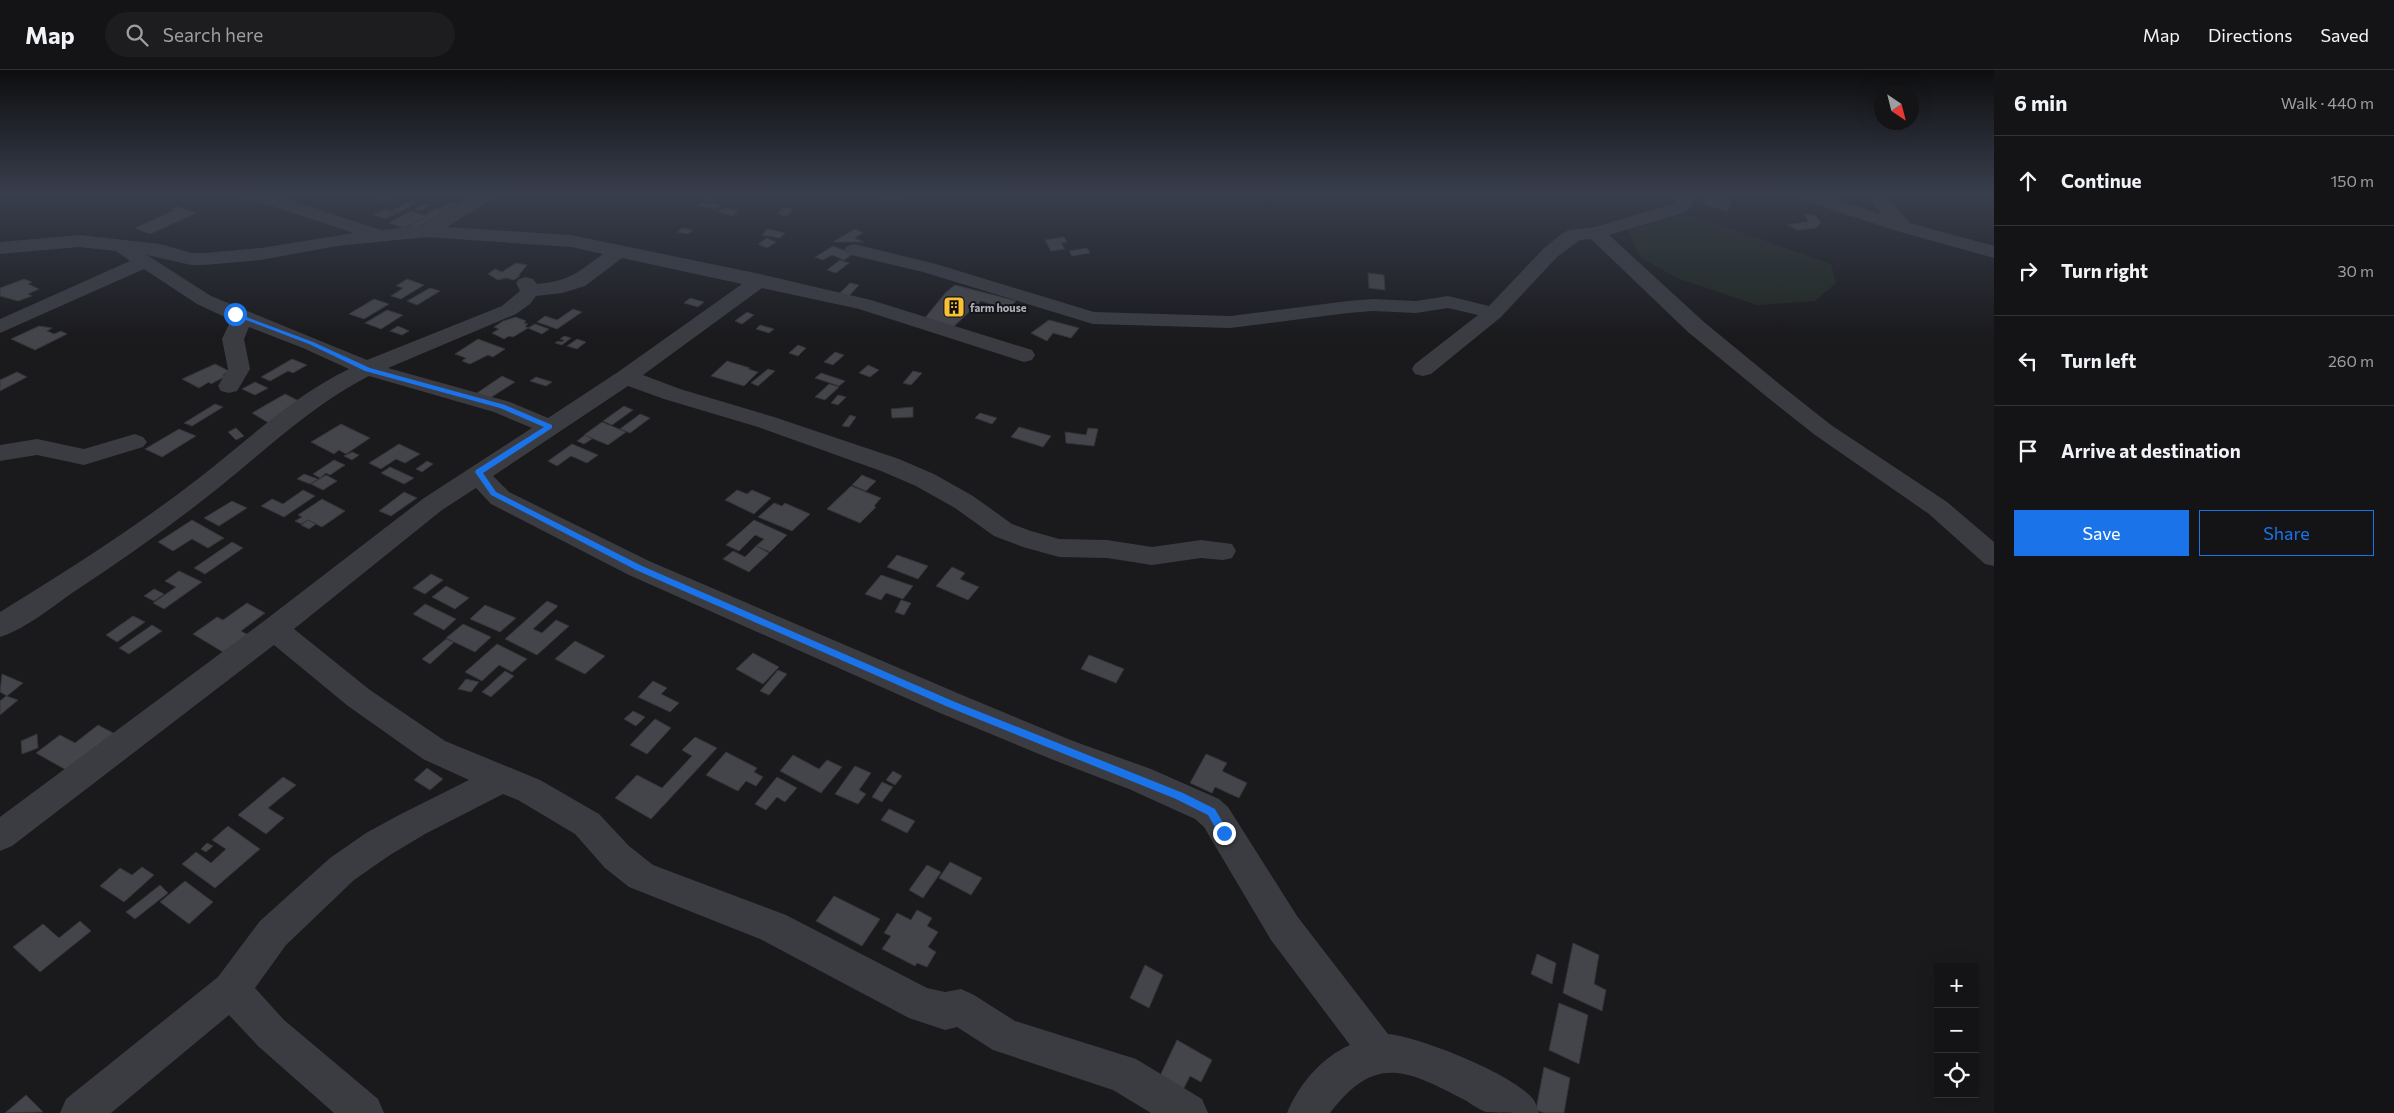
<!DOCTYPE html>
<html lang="en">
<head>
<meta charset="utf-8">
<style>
	body { margin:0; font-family:Commissioner,sans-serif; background:#1d1d1f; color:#f1f3f6 }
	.controls { position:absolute; right:15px; bottom:15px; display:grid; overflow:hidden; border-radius:0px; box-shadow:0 5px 20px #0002 }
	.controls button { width:45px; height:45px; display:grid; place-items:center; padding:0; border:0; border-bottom:1px solid #333335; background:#141416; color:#f1f3f6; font:25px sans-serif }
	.compass { position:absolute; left:1874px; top:15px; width:45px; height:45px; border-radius:50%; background:#141416; box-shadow:0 5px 20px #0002; rotate:145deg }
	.stop { position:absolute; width:15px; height:15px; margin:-11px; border:4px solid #1a73e8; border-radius:50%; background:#fff }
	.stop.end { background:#1a73e8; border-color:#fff; box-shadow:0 1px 5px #0008 }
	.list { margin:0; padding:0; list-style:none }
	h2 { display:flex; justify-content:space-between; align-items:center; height:65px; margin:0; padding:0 20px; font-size:21px }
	h2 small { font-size:16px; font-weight:400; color:#9d9ea1 }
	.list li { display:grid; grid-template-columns:32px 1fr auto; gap:15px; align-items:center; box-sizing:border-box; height:90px; padding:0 20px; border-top:1px solid #333335 }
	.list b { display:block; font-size:19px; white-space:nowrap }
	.list em { font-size:16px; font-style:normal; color:#9d9ea1 }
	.actions { display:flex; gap:10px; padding:15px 20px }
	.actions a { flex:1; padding:11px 0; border:1px solid #1a73e8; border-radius:0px; text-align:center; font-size:18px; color:#1a73e8 }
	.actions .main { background:#1a73e8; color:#fff }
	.icon { flex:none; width:28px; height:28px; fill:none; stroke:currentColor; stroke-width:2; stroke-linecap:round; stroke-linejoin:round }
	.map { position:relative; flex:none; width:1994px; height:1043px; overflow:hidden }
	header { display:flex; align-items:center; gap:30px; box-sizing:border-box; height:70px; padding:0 25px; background:#141416; border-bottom:1px solid #333335 }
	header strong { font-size:24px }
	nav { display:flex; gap:28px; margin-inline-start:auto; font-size:18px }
	.search { width:350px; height:45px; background:#1d1d1f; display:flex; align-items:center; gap:12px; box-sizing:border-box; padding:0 18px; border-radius:28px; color:#9d9ea1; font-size:19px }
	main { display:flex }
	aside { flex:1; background:#141416 }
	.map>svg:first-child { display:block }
</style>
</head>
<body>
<header>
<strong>Map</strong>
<div class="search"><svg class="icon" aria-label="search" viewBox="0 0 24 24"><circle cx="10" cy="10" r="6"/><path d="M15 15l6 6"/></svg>Search here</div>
<nav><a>Map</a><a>Directions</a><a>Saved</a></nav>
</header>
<main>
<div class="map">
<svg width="1994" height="1043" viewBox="0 0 1994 1043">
	<rect width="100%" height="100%" fill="#1a1a1d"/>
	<path fill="#202821" d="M1686 143 1831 194 1836 213 1815 231 1757 235 1677 208 1640 187 1628 160Z"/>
	<g fill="#44454a" stroke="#343439">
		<path d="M287 122H318L305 129Z"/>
		<path d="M446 122H460L465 125 458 129 443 124Z"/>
		<path d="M707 123H717L712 132 702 131Z"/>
		<path d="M388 124 393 125 380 132 375 131Z"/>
		<path d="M894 124 900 128 887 132 882 128Z"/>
		<path d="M1708 124 1732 131 1727 141 1702 134Z"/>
		<path d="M412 130 418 132 398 143 392 141Z"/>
		<path d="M451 132 457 134 414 160 407 158 436 138 440 139Z"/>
		<path d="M425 133 431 135 420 141 414 139Z"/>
		<path d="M701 133H709L721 135 717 139 698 136Z"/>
		<path d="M178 136 196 143 150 164 135 158 175 140 172 139Z"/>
		<path d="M783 137 793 139 787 146 777 144Z"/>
		<path d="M724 138 738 141 733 146 718 142Z"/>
		<path d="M386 139 397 143 385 149 374 145Z"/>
		<path d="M411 141 427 146 404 158 389 153Z"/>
		<path d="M1804 145H1814L1821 152 1816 158 1798 160 1787 155 1807 152 1808 149Z"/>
		<path d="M682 158 693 160 688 164 677 162Z"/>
		<path d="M767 159 785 163 780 168 762 165Z"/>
		<path d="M855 159 863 163 854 168 864 172H833Z"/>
		<path d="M1064 167 1067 172 1061 173 1065 179 1051 181 1045 170Z"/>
		<path d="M767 168 776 172 767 178 758 174Z"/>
		<path d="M833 176 853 184 844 190 832 185 823 190 815 187Z"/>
		<path d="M1087 178 1090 183 1072 186 1069 181Z"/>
		<path d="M840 190 849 193 836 203 827 200Z"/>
		<path d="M516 193 527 195 518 206H520L514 210 506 208 498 210 488 204 495 199 502 202Z"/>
		<path d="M1368 203 1384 205 1385 220 1369 218Z"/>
		<path d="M24 209 32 212 28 214 39 219 28 224 32 226 18 231 0 226V218Z"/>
		<path d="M407 209 424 215 401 229 391 226 403 218 396 216Z"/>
		<path d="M850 213 859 215 849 226 840 223Z"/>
		<path d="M955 215 994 225 1016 231 1007 239 981 231 950 260 924 249 946 222Z"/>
		<path d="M430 218 440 221 417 235 407 231Z"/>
		<path d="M690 228 704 232 698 237 684 233Z"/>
		<path d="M374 229 389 234 364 249 349 244Z"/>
		<path d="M573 239 582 242 557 259 537 252 545 246 557 250Z"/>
		<path d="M387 240 403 245 381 259 365 253Z"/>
		<path d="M747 242 754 245 742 254 735 251Z"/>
		<path d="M516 247 526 251 524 253 528 254 525 256 528 258 513 267 509 266 504 269 492 263 499 259 494 257 503 251Z"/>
		<path d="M1049 250 1079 258 1071 268 1053 263 1047 271 1031 263Z"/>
		<path d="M535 254 549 259 542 264 528 258Z"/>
		<path d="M760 255 774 259 769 263 756 259Z"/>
		<path d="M39 256 52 258 47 261 54 264 61 261 67 264 35 280 11 269Z"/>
		<path d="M398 256 409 261 402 265 390 261Z"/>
		<path d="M564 266 571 268 562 275 555 273 558 271 562 272 564 270 560 269Z"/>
		<path d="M478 269 505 279 493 287 488 285 470 294 462 291 466 288 455 284Z"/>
		<path d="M577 269 586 272 577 279 567 276Z"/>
		<path d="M798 275 806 278 798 286 789 283Z"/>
		<path d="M835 282 844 285 833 295 824 292Z"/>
		<path d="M292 289 307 295 293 303 288 301 270 311 261 307Z"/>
		<path d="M727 291 750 298 748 299 758 302 744 316 711 306Z"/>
		<path d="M215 294 229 301 223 305 226 306 211 314 209 312 199 318 182 309Z"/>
		<path d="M868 295 879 300 870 307 859 303Z"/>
		<path d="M768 299 775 301 758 316 751 313Z"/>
		<path d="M913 301 922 303 911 315 903 313Z"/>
		<path d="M17 302 27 307 0 321V310Z"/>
		<path d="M821 303 845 311 839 316 815 308Z"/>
		<path d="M502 306 515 312 490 328 477 323Z"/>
		<path d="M536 307 552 312 546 316 530 311Z"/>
		<path d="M255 312 268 318 255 325 242 319Z"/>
		<path d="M829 314 839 317 825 330 815 327Z"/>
		<path d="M285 324 303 333 269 353 252 343Z"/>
		<path d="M838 325 846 327 838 335 831 333Z"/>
		<path d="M215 334 223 337 192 356 184 353Z"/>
		<path d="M624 336 633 340 612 355 603 351Z"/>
		<path d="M913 337V347L892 348 891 339Z"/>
		<path d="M980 343 997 348 992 354 975 348Z"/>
		<path d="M640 344 650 348 630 363 620 359Z"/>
		<path d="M850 345 856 347 849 357 842 356Z"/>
		<path d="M602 352 626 362 608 375 584 365Z"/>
		<path d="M341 354 370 368 346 384 339 380 334 384 311 372Z"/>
		<path d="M1019 357 1051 366 1043 377 1011 367Z"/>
		<path d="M236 358 244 366 236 370 228 362Z"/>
		<path d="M1088 358 1098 359 1094 376 1066 373 1065 362 1086 365Z"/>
		<path d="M179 359 196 366 162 387 145 379Z"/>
		<path d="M585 365 592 369 584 374 577 371Z"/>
		<path d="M399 374 420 384 405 393 396 389 381 399 369 393Z"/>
		<path d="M572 374 598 385 587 393 571 386 557 396 548 391Z"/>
		<path d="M352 382 359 385 352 390 344 386Z"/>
		<path d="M334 390 345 395 330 405 326 403 320 408 313 404Z"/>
		<path d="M427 391 433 394 422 402 416 399Z"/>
		<path d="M390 397 414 408 404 414 381 403Z"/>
		<path d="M304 404 318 409 310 414 297 409Z"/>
		<path d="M326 405 337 411 323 420 311 414Z"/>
		<path d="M862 405 876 411 866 421 852 415Z"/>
		<path d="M851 416 881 428 874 436 876 437 860 453 827 439Z"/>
		<path d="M303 420 315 426 284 447 261 436 272 429 283 434Z"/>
		<path d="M737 420 747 424 752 420 771 428 754 444 725 430Z"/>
		<path d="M404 422 417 428 391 446 379 441Z"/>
		<path d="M322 429 345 441 322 457 308 450 301 454 295 451 302 447 298 445Z"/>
		<path d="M232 431 247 438 219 456 204 448Z"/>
		<path d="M774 433 782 436 785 433 810 444 792 461 758 447Z"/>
		<path d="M192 450 224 468 208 478 192 469 173 481 158 472Z"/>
		<path d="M308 450 316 454 309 459 301 455Z"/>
		<path d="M754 450 787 465 770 482 756 476 764 469 755 465 739 481 726 475Z"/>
		<path d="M232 472 243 478 205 504 194 498Z"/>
		<path d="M756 476 769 483 749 502 723 489 733 481 745 487Z"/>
		<path d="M897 485 928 496 918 509 887 497Z"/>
		<path d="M952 497 965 503 960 509 979 517 968 530 936 516Z"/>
		<path d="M179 501 202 512 164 539 153 533 176 517 165 511Z"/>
		<path d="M431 504 443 510 425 524 413 518Z"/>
		<path d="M881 505 913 516 903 529 886 523 881 530 865 524Z"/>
		<path d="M446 516 469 528 455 539 432 527Z"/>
		<path d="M154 519 164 524 154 531 144 526Z"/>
		<path d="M901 530 911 533 904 545 895 542Z"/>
		<path d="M547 531 558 536 533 559 542 563 556 550 569 556 537 585 505 569Z"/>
		<path d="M247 533 265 543 241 561 248 565 223 582 193 564 217 547 223 550Z"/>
		<path d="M425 534 456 549 444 560 413 544Z"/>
		<path d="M485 535 516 548 500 562 470 549Z"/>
		<path d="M133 546 145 552 117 572 106 565Z"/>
		<path d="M463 554 491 567 475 582 446 568Z"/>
		<path d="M152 555 162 561 129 584 119 578Z"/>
		<path d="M446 569 454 572 430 594 422 589Z"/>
		<path d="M575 571 605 586 585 604 555 589Z"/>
		<path d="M497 574 527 589 512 602 499 595 482 611 465 602Z"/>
		<path d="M753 583 779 597 763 614 736 599Z"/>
		<path d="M1089 585 1124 599 1116 613 1081 599Z"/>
		<path d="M778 600 787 604 769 625 760 621Z"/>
		<path d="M505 601 514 606 491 627 482 622Z"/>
		<path d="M2 604 23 613 7 626 0 622Z"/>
		<path d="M466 609 479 612 471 622 458 619Z"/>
		<path d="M653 611 667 618 661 624 679 633 670 642 638 627Z"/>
		<path d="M6 626 18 630 0 645V631Z"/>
		<path d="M633 641 645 647 636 656 624 649Z"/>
		<path d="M655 649 671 658 647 684 630 675Z"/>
		<path d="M98 655 115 664 68 701 36 683 60 665 75 673Z"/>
		<path d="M37 664 38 678 22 684 21 671Z"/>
		<path d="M695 667 717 678 651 749 615 728 637 705 662 718 692 686 682 680Z"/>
		<path d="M726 682 757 698 754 702 763 707 756 716 746 711 738 721 706 705Z"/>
		<path d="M1206 684 1227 693 1222 701 1247 713 1239 728 1215 717 1212 723 1190 713Z"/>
		<path d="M793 685 819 699 827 690 842 697 821 723 780 701Z"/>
		<path d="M855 696 871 703 859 720 866 724 858 734 835 724Z"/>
		<path d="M427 698 443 709 430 720 414 710Z"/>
		<path d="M893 701 902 706 895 715 886 710Z"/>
		<path d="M283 707 296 715 268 738 284 748 266 764 238 745Z"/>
		<path d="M777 707 797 718 785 732 777 727 766 740 755 734Z"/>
		<path d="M882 712 893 717 882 732 872 727Z"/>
		<path d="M889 739 915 751 907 763 881 750Z"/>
		<path d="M228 756 260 779 215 818 182 794 196 782 211 793 226 779 212 770Z"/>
		<path d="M207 773 213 776 206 782 201 779Z"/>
		<path d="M950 792 982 808 971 825 939 808Z"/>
		<path d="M927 795 941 802 923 828 909 820Z"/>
		<path d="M142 797 154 805 124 832 100 816 120 798 132 805Z"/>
		<path d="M185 811 213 832 189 854 160 832Z"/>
		<path d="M160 815 168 823 135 849 126 842Z"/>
		<path d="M834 826 880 849 862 876 816 851Z"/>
		<path d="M917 840 932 848 927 856 938 862 928 877 936 882 927 897 917 893 915 896 882 879 891 866 884 863 897 843 911 850Z"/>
		<path d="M80 851 91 861 40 902 13 877 43 854 59 868Z"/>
		<path d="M1573 873 1599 885 1594 914 1606 920 1602 941 1563 923Z"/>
		<path d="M1537 884 1556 893 1552 914 1531 904Z"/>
		<path d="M1145 895 1163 905 1149 938 1130 928Z"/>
		<path d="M1559 933 1588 945 1579 994 1549 980Z"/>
		<path d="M1177 970 1212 990 1201 1012 1190 1006 1181 1024 1158 1010Z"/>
		<path d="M1544 997 1570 1008 1564 1043H1544L1536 1040Z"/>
		<path d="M26 1025 43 1042 5 1043Z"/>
	</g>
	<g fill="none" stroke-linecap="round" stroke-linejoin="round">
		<g fill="#3b3c42" fill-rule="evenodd">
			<path d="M228 122H265L381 160 422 156 477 122H499L496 126 447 157 571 165 760 204 871 230 1032 280 1035 285 1032 290 1024 292 859 239 762 218 643 305 680 319 774 347 899 389 934 404 973 426 1012 454 1031 461 1059 469 1107 470 1152 477 1201 470 1232 474 1236 481 1232 488 1223 490 1201 488 1152 495 1107 488 1059 487 1023 477 994 466 955 438 916 416 881 401 758 357 664 329 628 316 493 406 509 422 649 491 962 625 1073 671 1151 699 1219 729 1228 737 1297 846 1388 964C1420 967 1513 1004 1533 1029 1536 1032 1537 1039 1539 1043 1528 1043 1494 1043 1486 1042 1477 1039 1468 1031 1459 1027 1402 997 1373 987 1330 1043H1287C1299 1014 1321 988 1350 975L1271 870 1204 757 1195 749 1129 719 1051 689 940 643 629 505 491 434 476 418 442 440 294 559 370 620 445 671 540 710 599 744 629 776 653 795 786 845 927 918 945 922 961 919 974 925 1015 951 1136 989 1202 1029 1208 1043H1151L1113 1020 993 980 957 957 945 960 909 948 760 869 629 817 605 798 575 764 518 730 503 724 425 764 390 785 354 810 286 875 255 918 284 950 378 1029 384 1043H334L258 976 229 945 111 1043H60L66 1029 218 907 260 851 330 788 366 763 401 744 469 710 423 689 348 636 274 575 12 776 0 781V747L264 551 424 428 532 358 494 342 369 306C312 335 266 380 217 419 172 455 125 488 78 519 54 535 28 558 0 567V542C68 500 136 457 199 408 248 370 293 326 349 299L303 278 249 257 244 269 250 299 237 321 229 323 221 321 218 316 228 299 222 269 231 250 197 234 144 199 0 263V249L130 191 116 181 79 177 0 184V172L79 165 160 174 192 183H204L261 178 354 163 256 131 231 126ZM427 167 571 177 603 184C575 204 572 210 537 214L533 209 526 207 519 209 516 213 520 221 502 236 367 290 211 226 147 185 191 195H204L261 190 337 176ZM622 188 742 214 618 302 548 348 510 332 388 298 516 244 530 234 536 226 562 223 585 216Z"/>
			<path d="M1673 122H1691L1693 134 1686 142 1609 165 1704 252 1783 317 1831 355 1947 432 1994 472V496L1985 494 1929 444 1815 365 1767 327 1688 262 1591 169 1580 170 1557 187 1501 247 1431 304 1423 306 1415 304 1412 299 1415 294 1478 245 1448 238 1416 243 1373 241 1348 243 1230 258 1093 254 923 202 847 184 844 180 847 176 854 174 936 194 1094 242 1230 246 1348 231 1373 229 1416 231 1448 226 1489 236 1543 179 1560 165 1569 160 1595 157 1672 134 1675 132Z"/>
			<path d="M1787 122H1814L1881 144 1872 133 1866 122H1884L1910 153 1994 176V188L1897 161 1790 126Z"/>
			<path d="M135 364 143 367 147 372 143 377 84 395 37 385 0 391V375L37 369 84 379Z"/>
		</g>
	</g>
	<linearGradient id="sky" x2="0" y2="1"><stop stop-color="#0e0e10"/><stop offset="0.46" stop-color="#383e4c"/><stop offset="1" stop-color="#383e4c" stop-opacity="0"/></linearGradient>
	<rect width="1994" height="268" fill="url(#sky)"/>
	<path fill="#1a73e8" d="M233 242 313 272 370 298 505 335 552 355V358L483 403 496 422 642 496 955 632 1183 723 1215 739 1229 763 1227 766H1220L1208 745 1176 729 948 637 636 500 491 425 475 402 476 400 544 357 500 338 365 301 309 274 233 245Z"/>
	<defs>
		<g id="building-square" transform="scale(1.125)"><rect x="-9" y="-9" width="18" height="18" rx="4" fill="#fac136" stroke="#151518"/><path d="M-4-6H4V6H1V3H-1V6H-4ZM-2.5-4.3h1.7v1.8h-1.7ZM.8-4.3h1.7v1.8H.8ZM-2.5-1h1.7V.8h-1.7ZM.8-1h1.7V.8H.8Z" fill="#111"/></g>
	</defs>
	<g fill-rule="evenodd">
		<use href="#building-square" x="954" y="237"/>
	</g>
	<g text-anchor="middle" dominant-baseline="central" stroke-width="4" stroke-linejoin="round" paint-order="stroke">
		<g font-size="11" font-weight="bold" fill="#acb1bd" stroke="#151518" text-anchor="start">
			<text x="970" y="237">farm house</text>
		</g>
	</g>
</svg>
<div class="controls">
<button>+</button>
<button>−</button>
<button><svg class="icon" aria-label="locate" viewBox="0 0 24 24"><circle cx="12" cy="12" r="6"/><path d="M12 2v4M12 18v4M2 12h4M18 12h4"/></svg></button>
</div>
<svg class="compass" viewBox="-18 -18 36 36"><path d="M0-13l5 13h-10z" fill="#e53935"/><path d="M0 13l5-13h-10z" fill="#9d9ea1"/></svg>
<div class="stop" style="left:235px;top:244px"></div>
<div class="stop end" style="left:1224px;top:763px"></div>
</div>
<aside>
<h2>6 min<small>Walk · 440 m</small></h2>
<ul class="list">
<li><svg class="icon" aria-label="ahead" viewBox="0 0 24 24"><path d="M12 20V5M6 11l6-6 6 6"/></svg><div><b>Continue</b></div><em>150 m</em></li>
<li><svg class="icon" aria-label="right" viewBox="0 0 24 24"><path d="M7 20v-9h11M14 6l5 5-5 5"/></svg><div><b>Turn right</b></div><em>30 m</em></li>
<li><svg class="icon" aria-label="left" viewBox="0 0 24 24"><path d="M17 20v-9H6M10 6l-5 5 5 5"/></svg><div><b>Turn left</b></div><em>260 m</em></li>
<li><svg class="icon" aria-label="arrive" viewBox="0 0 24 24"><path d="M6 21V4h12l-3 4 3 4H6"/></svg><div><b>Arrive at destination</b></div></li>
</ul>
<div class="actions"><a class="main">Save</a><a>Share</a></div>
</aside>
</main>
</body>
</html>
